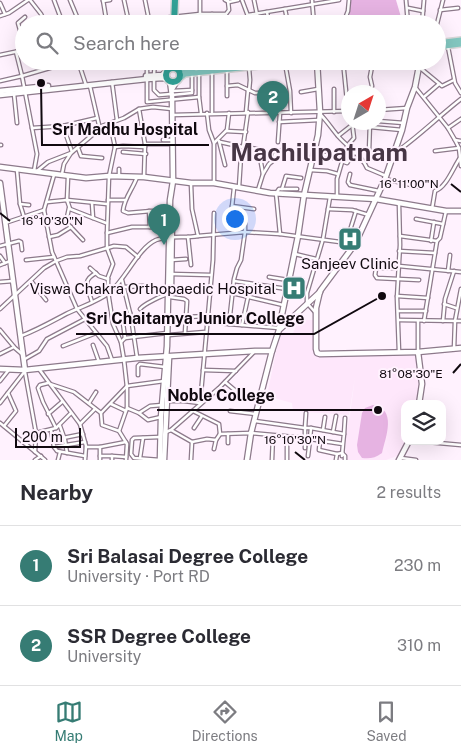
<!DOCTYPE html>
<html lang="en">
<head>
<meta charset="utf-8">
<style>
	body { margin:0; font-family:"Public Sans",sans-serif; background:#f2f2f3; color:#2b2b33 }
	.controls { position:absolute; right:15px; bottom:15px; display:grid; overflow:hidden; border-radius:10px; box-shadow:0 5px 20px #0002 }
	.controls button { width:45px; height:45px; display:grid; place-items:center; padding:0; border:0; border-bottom:1px solid #e1e1e2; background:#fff; color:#2b2b33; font:25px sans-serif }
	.compass { position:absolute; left:341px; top:85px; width:45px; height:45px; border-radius:50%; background:#fff; box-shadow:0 5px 20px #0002; rotate:39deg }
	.scale { position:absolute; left:15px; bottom:12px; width:66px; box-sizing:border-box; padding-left:5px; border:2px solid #10090f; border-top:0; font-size:14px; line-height:18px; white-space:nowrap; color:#10090f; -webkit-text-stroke:4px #fff2fe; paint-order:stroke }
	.you { position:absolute; left:234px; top:218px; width:18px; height:18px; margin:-12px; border:4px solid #fff; border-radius:50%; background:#1a73e8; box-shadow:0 0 0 8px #1a73e833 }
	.badge { display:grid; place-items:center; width:32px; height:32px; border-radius:50%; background:#367c74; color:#fff; font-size:16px; font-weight:700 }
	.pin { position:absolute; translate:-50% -41px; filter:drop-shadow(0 1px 2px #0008) }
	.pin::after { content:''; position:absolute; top:26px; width:18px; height:15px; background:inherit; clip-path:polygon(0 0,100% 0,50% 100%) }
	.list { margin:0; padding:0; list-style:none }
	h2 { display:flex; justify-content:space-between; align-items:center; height:65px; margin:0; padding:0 20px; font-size:21px }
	h2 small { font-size:16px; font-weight:400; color:#7c7c81 }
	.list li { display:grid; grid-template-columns:32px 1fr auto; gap:15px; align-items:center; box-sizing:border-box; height:80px; padding:0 20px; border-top:1px solid #e1e1e2 }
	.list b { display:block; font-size:19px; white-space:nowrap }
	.list p { margin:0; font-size:16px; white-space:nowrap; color:#7c7c81 }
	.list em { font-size:16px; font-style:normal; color:#7c7c81 }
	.icon { flex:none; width:28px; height:28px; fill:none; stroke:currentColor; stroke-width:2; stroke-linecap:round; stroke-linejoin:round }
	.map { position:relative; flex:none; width:461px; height:460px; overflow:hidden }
	.search { position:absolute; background:#fff; box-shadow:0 5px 20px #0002; left:15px; right:15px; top:15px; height:55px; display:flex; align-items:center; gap:12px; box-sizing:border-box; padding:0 18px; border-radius:28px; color:#7c7c81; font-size:19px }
	.sheet { height:225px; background:#fff }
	nav { display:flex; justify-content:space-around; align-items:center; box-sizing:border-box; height:70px; border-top:1px solid #e1e1e2; background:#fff; font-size:14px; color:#7c7c81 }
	nav a { display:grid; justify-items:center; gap:2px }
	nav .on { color:#367c74 }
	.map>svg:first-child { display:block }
</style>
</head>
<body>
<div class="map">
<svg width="461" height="460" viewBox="0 0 461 460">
	<rect width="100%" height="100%" fill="#fff2fe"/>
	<path fill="#fee7fb" d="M299 320H314L315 356H418L419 385 416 404H405V441H406L400 455 386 460H346V433L350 415 355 377 349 415 293 411 292 403 267 396 279 337 283 332 293 333Z"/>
	<g fill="#e6b3e2">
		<path d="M350 0H396L403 24H349Z"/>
		<path d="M373 405C397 409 386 436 382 453 375 458 370 459 362 458L358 452 357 445 362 413 365 408Z"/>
	</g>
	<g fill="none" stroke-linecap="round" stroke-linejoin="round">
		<g stroke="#8d7a8b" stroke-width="5">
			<g id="street">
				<path d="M30 0 41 14 46 24"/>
				<path d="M54 0 63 24"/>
				<path d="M70 0 80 24"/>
				<path d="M103 0 107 24"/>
				<path d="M124 0 129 23"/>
				<path d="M145 0 149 20"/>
				<path d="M200 0V14H226L229 10 228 1"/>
				<path d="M225 0 229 2 238 0"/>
				<path d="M242 0 251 24"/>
				<path d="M254 0 259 24"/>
				<path d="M312 0 314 24"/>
				<path d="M406 0 408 24"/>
				<path d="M103 1 110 0"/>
				<path d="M0 3 5 14"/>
				<path d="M408 8 423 11"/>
				<path d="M285 9 288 24"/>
				<path d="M440 10 458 8"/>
				<path d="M267 12 269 24"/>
				<path d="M212 14V24"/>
				<path d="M248 15 339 0"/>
				<path d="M0 16 9 13 28 0"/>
				<path d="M124 24 163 18 200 14"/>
				<path d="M343 24 348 11 349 0"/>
				<path d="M422 24 424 0"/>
				<path d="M437 24 443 0"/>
				<path d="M24 44 18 23 25 17"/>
				<path d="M448 47 455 83 461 93"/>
				<path d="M16 52 22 76 74 61"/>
				<path d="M0 55 24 50"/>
				<path d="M78 61 86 85"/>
				<path d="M147 61V102L199 97"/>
				<path d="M199 61V70"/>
				<path d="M212 61V68"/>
				<path d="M229 61 230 66"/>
				<path d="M249 61V64"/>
				<path d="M343 61 348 111"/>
				<path d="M285 63 290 91 291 113"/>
				<path d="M80 67 98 61"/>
				<path d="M419 67 442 86 454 80"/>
				<path d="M249 68 250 80 249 91"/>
				<path d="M192 69V61"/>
				<path d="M199 73V97L201 113"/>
				<path d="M154 75 155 61"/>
				<path d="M154 79V90L159 95 171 94"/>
				<path d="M0 81 22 76 37 154 34 171"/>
				<path d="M112 82 117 120"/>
				<path d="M227 86 238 85 255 93H270"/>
				<path d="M372 86 370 77 373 61"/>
				<path d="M415 87 448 128 455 140 461 141"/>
				<path d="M334 89V112"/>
				<path d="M172 91 192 90"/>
				<path d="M301 92 318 89"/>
				<path d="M14 94 17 123"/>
				<path d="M172 95 192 93V75"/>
				<path d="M227 96V70"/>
				<path d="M424 97 439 84"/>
				<path d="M139 109 145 144H173"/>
				<path d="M378 110 407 108"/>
				<path d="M212 112V71"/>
				<path d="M246 112 248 90"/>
				<path d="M248 112 243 147 257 149 259 152 263 174 258 190"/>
				<path d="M207 113 209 130 214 143V183"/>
				<path d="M320 114C327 121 332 129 338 136 347 147 362 155 367 168L386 176"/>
				<path d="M172 115 348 111"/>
				<path d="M378 121 404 123"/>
				<path d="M279 122 319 120"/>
				<path d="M370 122 369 152H375L393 155"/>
				<path d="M110 123 115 147 109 176 107 234V248L113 264 108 277V292L113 324 121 342 124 360 127 387V408L119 431 127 444 126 460"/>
				<path d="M63 126 72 152"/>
				<path d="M99 127 124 118 139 109 153 107 172 109"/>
				<path d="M370 127 402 130"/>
				<path d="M32 128 63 126 97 118"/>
				<path d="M448 128 461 119"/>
				<path d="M226 131 246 132"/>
				<path d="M338 136 352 125"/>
				<path d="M163 140H172"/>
				<path d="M455 140 459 148 461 166"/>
				<path d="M219 141 225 165"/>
				<path d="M220 142 243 147 241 156 239 187"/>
				<path d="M278 142 280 113"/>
				<path d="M214 143 227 130 229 113"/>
				<path d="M0 145H1"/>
				<path d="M347 146 354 138 352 122"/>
				<path d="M115 147 123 146 145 147"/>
				<path d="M78 148 81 156 102 158"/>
				<path d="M435 151 459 148"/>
				<path d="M123 152 146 154"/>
				<path d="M71 153 97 131 99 125 90 86"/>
				<path d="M395 153C418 137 438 117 461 99"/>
				<path d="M325 155 347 163 354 153"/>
				<path d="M17 170 20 204 29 205"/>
				<path d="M310 170 327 171 338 174"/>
				<path d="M37 171 48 162 71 153 64 164 62 174"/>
				<path d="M263 174 269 164 274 160 276 151 284 150"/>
				<path d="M350 174 348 182 350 185 379 191"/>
				<path d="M119 176V169"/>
				<path d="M68 177 67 200 70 209 93 218 92 203"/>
				<path d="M137 177C133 189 124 198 123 211L128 213 151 211 169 212"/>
				<path d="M144 177 145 144"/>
				<path d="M385 179 420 187"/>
				<path d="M191 184 192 209 198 236 245 232 241 260 237 268 234 279 229 324 207 322"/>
				<path d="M234 188 231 216 234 219 245 223V232L280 234 276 193"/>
				<path d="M282 189 286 176 301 178"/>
				<path d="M277 192 279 189H297"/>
				<path d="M337 197V179L342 162"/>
				<path d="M108 200H125"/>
				<path d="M47 202 67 200 107 204"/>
				<path d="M20 204 24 217"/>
				<path d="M399 204 400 245 397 298 399 352"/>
				<path d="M232 206 254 209"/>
				<path d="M69 208 66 222 83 240"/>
				<path d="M328 209 352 210 369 215"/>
				<path d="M432 209 435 191C446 188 453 168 460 158"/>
				<path d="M149 211 150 227"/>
				<path d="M93 218 106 223"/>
				<path d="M416 219 443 224"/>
				<path d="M5 223 44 210"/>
				<path d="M107 233 132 227H169"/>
				<path d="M280 234 355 244"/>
				<path d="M400 236 437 241 440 238 446 211"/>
				<path d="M49 237 58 235 71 227"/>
				<path d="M188 237 191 265"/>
				<path d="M431 241 434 222"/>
				<path d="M346 243 356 211"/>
				<path d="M0 246 19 241 21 242 22 250"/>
				<path d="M399 251 435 253"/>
				<path d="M295 254 316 259"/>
				<path d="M0 256 5 263"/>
				<path d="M26 260 54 257"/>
				<path d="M171 260 186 259"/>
				<path d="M377 262 375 275 377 278 419 280"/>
				<path d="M0 265 10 261"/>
				<path d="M399 266 461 272"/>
				<path d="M90 268 99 276 108 279"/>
				<path d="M376 268H398"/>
				<path d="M448 271 450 255"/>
				<path d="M171 274 211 275"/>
				<path d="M269 277 288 280"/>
				<path d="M122 280 131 317 137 357"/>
				<path d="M31 281 46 300"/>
				<path d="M234 281 287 289"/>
				<path d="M0 282 13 281"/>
				<path d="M124 287 143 286"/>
				<path d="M232 293 283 305"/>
				<path d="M397 296 428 298"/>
				<path d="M170 297 184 299 187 301 185 333"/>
				<path d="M92 302C88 288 81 281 96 273"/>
				<path d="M444 304 456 308"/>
				<path d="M0 309 44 268 56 261 52 252 44 210 54 175"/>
				<path d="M140 309C144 304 163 295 168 294"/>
				<path d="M398 311H426"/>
				<path d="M315 312 307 303V293L323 239 330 197"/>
				<path d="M186 317 207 316"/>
				<path d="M399 320 461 321"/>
				<path d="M424 321 437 241"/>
				<path d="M443 321 445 299 454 271"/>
				<path d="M229 324 279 328"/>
				<path d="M242 325 248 297"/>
				<path d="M0 330 15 348 22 354"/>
				<path d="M169 335 205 332"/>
				<path d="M21 336C37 330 51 322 66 314 80 307 98 302 110 292 126 279 138 248 156 240 168 236 185 238 198 236"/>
				<path d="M125 338 123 323 130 313"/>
				<path d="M121 342 125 338 167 333"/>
				<path d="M93 345 99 362"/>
				<path d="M63 346 96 333"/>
				<path d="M454 349 455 321 461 289"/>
				<path d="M418 352V321"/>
				<path d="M0 354 14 347"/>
				<path d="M25 359 39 351 47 339 85 319"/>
				<path d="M112 360 107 346 77 309 56 261 67 257 80 256 114 246 126 247 138 257"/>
				<path d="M39 369 50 384 74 392 101 413 127 386 164 381"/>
				<path d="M203 370 236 371"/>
				<path d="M25 372 36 433 56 428 71 413"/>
				<path d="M138 375V366L140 364 165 367"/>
				<path d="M0 381 8 371"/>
				<path d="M225 382 243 397"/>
				<path d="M48 383 40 385 38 388 43 402 56 428"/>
				<path d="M50 384 80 424 95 409"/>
				<path d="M168 401H184L200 403"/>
				<path d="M0 403 25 371"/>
				<path d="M89 403 96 392"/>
				<path d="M111 404 126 411"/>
				<path d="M200 404 213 260 214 213"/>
				<path d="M127 408 139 413 148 420 161 417"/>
				<path d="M193 411 219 424 220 434 251 433 305 438V448"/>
				<path d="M230 411 256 414"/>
				<path d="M101 413 102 425 119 431"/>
				<path d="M139 413 150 406 162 405"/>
				<path d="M306 413 305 428H311"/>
				<path d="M48 414 62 402"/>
				<path d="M255 421 305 428V438"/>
				<path d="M0 423 45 460"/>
				<path d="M80 424 86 446 85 460"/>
				<path d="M4 426 16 411 8 393"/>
				<path d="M60 426 65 440 67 453"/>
				<path d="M194 428 202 416"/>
				<path d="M51 430 54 447 57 451 85 456"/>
				<path d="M171 430 192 442 191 460"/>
				<path d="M323 430 325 417"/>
				<path d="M166 432 171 430 219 388 254 352"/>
				<path d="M333 432 336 416"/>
				<path d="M344 434 345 418"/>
				<path d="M160 437 134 438 132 440 131 454 134 458 160 460"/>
				<path d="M53 440 83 434"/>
				<path d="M320 440 319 450 337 454 336 460"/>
				<path d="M416 441 461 445"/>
				<path d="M192 442 207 439 216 440"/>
				<path d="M228 443V434"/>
				<path d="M54 447 85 442"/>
				<path d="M86 447H100L126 442"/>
				<path d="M100 447V456"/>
				<path d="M214 449 216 440 220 434"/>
				<path d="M35 452 36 433"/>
				<path d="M337 454 342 453 345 456V460"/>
				<path d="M112 456 126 457"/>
				<path d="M308 456 310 439"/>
				<path d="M342 456 343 444 310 439 311 428 344 434 343 444"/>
				<path d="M140 458 143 438"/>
				<path d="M401 458 416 460"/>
				<path d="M35 460 41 456"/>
				<path d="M58 460 60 452"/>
				<path d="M100 460V456H112V460"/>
				<path d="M272 460 273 436"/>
				<path d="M287 460V437"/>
			</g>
		</g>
		<g stroke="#8d7a8b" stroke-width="7">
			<g id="secondary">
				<path d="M420 61 415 87 407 108 402 130 385 179 355 244 320 291 316 308V349L317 353 320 354 418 352 461 348"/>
				<path d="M146 76 162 75 167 71"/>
				<path d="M172 89 177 81"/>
				<path d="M0 91 48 86"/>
				<path d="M0 95 147 79 163 78 168 79"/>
				<path d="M0 167 86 178 109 176 144 177 191 183H214L270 193 376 199 446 211H461"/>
				<path d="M0 183 25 370"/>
				<path d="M171 290 172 218"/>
				<path d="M279 329 298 236 304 195 318 135 320 112 317 61"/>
				<path d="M418 352 422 384 419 404"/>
				<path d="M0 369 25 370 137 358 255 351H272L279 330 320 292"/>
				<path d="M160 460 161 417 167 346 170 200 173 181 172 96 170 81"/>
				<path d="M164 460 169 358"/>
				<path d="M247 460 251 433 272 351"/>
				<path d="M399 460 409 441"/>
			</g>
		</g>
		<g stroke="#d9d8d9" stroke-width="8">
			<g id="primary">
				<path d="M437 43 461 40"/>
				<path d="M437 47 461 44"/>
				<path d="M259 63 271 61"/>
				<path d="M179 70H193"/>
				<path d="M180 78 185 74 304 61"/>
			</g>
		</g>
		<g stroke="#d9d8d9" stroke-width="9">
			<g id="highway">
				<path d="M174 24 175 0"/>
				<circle cx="173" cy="75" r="7"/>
			</g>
		</g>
		<use href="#street" stroke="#fff" stroke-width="2.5"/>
		<use href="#secondary" stroke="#fff" stroke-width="4.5"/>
		<use href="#primary" stroke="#83c7c0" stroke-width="5"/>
		<use href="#highway" stroke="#31a196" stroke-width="6"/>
	</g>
	<path fill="none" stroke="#10090f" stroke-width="2" d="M451 184 461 192M0 213 10 221M453 373 461 364M295 452 305 460"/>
	<defs>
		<g id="hospital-square" transform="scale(1.25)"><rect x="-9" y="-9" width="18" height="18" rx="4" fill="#367c74" stroke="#fff2fe"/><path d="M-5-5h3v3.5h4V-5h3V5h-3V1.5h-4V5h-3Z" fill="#fff"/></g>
	</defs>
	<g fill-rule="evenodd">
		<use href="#hospital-square" x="350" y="239"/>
		<use href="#hospital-square" x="294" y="288"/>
	</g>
	<g text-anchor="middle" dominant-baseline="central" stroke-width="4" stroke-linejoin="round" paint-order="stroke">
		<g font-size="15" fill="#10090f" stroke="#fff2fe">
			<text x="350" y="263">Sanjeev Clinic</text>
			<text x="276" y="288" text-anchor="end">Viswa Chakra Orthopaedic Hospital</text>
		</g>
		<g font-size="25" font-weight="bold" fill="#473645" stroke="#fff2fe">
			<text x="319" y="152">Machilipatnam</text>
		</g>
	</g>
	<g font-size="12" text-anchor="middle" fill="#10090f" stroke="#fff2fe" stroke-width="4" stroke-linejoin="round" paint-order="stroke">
		<text x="409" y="188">16°11'00"N</text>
		<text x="52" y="225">16°10'30"N</text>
		<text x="411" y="378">81°08'30"E</text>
		<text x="295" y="444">16°10'30"N</text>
	</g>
	<path fill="none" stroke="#10090f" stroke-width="2" d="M41 83L42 145H209M382 296L314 334H76M378 410L285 410H157"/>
	<g fill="#10090f" stroke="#fff2fe" stroke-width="2">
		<circle cx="41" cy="83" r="5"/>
		<circle cx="382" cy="296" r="5"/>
		<circle cx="378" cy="410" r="5"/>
	</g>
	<g font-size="16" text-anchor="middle" font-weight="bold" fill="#10090f" stroke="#fff2fe" stroke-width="4" stroke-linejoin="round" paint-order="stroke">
		<text x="125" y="135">Sri Madhu Hospital</text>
		<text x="195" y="324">Sri Chaitamya Junior College</text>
		<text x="221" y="401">Noble College</text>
	</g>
</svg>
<div class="controls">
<button><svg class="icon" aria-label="layers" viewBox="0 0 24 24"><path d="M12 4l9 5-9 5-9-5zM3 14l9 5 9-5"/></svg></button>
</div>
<svg class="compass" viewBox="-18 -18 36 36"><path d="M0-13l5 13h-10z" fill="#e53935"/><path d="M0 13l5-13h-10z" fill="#7c7c81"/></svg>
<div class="scale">200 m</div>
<div class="you"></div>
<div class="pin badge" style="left:164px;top:245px">1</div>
<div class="pin badge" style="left:273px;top:122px">2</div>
<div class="search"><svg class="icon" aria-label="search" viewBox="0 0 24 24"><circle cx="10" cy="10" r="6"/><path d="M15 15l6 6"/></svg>Search here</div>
</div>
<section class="sheet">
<h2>Nearby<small>2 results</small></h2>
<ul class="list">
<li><span class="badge">1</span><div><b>Sri Balasai Degree College</b><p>University · Port RD</p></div><em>230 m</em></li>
<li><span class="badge">2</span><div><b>SSR Degree College</b><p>University</p></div><em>310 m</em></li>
</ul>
</section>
<nav>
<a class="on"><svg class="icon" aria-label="map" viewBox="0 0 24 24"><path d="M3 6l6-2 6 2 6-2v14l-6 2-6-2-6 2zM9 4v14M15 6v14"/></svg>Map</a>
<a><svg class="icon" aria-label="directions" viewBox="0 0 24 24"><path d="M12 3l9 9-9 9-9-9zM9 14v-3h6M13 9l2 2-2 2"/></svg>Directions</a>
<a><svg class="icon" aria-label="saved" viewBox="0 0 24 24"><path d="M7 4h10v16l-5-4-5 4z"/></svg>Saved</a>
</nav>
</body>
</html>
